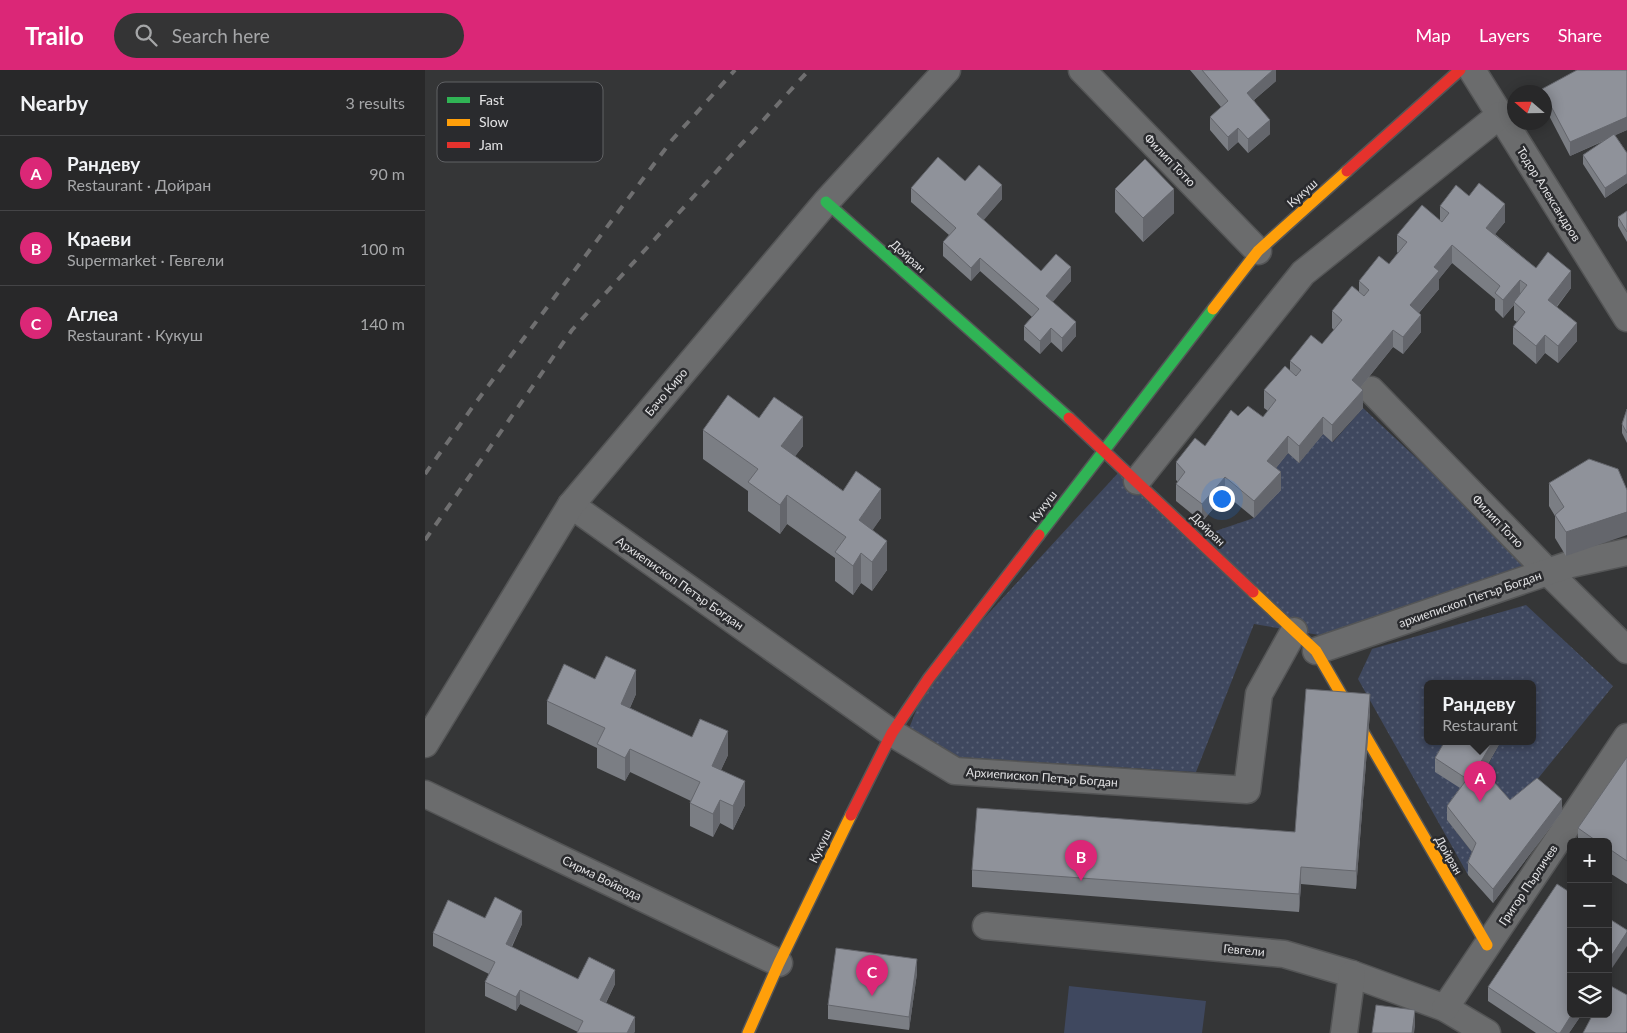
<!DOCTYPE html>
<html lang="en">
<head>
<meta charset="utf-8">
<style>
	body { margin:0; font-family:Lato,sans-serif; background:#343435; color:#f1f3f6 }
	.controls { position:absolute; right:15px; bottom:15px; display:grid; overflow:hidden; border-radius:8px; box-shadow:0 2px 12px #0003 }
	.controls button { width:45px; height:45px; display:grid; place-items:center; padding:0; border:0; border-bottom:1px solid #444446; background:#282829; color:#f1f3f6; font:25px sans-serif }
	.compass { position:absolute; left:1082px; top:15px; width:45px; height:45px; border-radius:50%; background:#282829; box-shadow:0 2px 12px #0003; rotate:290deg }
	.you { position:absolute; left:796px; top:428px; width:18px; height:18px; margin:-12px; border:4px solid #fff; border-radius:50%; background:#1a73e8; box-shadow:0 0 0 8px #1a73e833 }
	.badge { display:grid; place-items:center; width:32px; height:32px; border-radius:50%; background:#db2777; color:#fff; font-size:16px; font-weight:700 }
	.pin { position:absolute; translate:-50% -41px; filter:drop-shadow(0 1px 2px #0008) }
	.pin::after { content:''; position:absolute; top:26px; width:18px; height:15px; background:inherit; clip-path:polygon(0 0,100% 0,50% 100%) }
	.popup { position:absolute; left:999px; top:610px; width:112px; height:65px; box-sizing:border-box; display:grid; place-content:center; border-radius:8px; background:#282829; filter:drop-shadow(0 1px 4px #0005); font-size:16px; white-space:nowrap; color:#a5a6a8 }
	.popup b { font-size:19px; color:#f1f3f6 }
	.popup::after { content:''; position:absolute; left:50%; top:100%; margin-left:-10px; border:10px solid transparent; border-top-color:#282829 }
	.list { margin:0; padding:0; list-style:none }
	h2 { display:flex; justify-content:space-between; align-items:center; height:65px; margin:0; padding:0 20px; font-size:21px }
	h2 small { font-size:16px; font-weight:400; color:#a5a6a8 }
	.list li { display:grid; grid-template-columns:32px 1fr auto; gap:15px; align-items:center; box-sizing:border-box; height:75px; padding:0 20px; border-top:1px solid #444446 }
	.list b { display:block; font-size:19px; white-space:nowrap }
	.list p { margin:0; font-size:16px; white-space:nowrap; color:#a5a6a8 }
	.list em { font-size:16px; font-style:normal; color:#a5a6a8 }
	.icon { flex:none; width:28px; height:28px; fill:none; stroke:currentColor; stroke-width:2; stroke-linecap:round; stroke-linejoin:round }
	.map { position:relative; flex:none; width:1202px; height:963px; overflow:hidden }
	header { display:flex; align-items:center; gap:30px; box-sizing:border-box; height:70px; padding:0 25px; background:#db2777; color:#fff }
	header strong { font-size:24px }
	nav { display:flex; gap:28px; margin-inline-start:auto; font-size:18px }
	.search { width:350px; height:45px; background:#343435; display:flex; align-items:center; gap:12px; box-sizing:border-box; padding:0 18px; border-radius:28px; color:#a5a6a8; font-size:19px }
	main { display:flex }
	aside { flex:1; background:#282829 }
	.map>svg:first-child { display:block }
</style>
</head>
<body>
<header>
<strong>Trailo</strong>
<div class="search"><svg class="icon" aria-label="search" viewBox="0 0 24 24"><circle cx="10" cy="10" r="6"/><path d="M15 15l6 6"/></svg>Search here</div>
<nav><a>Map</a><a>Layers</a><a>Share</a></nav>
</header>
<main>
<aside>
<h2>Nearby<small>3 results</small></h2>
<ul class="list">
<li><span class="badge">A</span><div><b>Рандеву</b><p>Restaurant · Дойран</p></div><em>90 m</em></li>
<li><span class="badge">B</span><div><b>Краеви</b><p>Supermarket · Гевгели</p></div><em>100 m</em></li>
<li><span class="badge">C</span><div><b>Аглеа</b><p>Restaurant · Кукуш</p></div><em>140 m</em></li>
</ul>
</aside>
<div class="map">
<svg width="1202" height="963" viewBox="0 0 1202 963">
	<defs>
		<pattern id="green-dots" width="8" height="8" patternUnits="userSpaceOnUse" patternTransform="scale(1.25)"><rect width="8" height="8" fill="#3f485f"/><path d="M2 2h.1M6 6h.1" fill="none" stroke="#5a6276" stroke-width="1.8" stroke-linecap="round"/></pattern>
	</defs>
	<rect width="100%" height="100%" fill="#353637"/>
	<g fill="url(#green-dots)">
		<path d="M938 338 1111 500 900 566 829 554 771 702 501 685 483 661 504 608 694 402 764 470 829 448 842 409 863 383 874 393 898 364 908 372Z"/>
		<path d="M1101 535 1188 616 1085 743 1055 709 1076 671H1108V613H1002V671H1029L1042 722 1022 750 1051 787 1043 805 933 609 947 579Z"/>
	</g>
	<path fill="#3f485f" d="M644 916 781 931 777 963H639Z"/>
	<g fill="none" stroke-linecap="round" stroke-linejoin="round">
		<g stroke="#545556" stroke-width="29">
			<g id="street">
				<path d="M657 0 833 181"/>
				<path d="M1047 0 1202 248"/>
				<path d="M946 320 1123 502 1202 580"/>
				<path d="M712 411 878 203 1075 45"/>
				<path d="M146 435 467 663 530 701 822 720 834 624 869 561"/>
				<path d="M891 581 1146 494 1202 482"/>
				<path d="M0 674 146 435 401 132 522 0"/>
				<path d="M0 724 354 893"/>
				<path d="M561 856 859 884 927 904 1020 938 1062 963"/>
				<path d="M1020 938 1202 667"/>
				<path d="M919 963 927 904"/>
			</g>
		</g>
		<g stroke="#545556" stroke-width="14">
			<g id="fast">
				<path d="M401 132 644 348"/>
				<path d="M614 465 788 239"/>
			</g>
		</g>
		<g stroke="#545556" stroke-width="14">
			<g id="slow">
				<path d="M788 239 833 181 922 101"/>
				<path d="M828 522 891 581 1062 875"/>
				<path d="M323 963 354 893 426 745"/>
			</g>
		</g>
		<g stroke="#545556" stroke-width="14">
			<g id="jam">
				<path d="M922 101 1035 0"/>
				<path d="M644 348 828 522"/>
				<path d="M426 745 467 663 504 608 614 465"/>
			</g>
		</g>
		<use href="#street" stroke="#6b6c6d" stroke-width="26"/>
		<use href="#fast" stroke="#30b455" stroke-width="11"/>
		<use href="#slow" stroke="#ff9f0a" stroke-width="11"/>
		<use href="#jam" stroke="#e5322d" stroke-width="11"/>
		<g stroke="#6f6f70" stroke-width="4" stroke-dasharray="9 9" stroke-linecap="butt">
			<path d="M0 404 49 335 247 70 310 0"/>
			<path d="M0 470 147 260 384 0"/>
		</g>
	</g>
	<g fill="#7b7e84">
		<path d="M765 0H851V11L829 30 845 64 823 83 813 72 803 81 785 60V47L796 37Z"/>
		<path d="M1117 19 1202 60 1190 65 1202 83V113L1180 128 1158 94V85L1179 71 1145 86 1120 38V22H1117Z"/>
		<path d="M540 111 577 129 558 150 616 201 646 211 627 232 651 266 637 282 626 272 615 284 599 270V256L607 247 555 201 546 211 518 186V172L524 165 486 132V118Z"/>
		<path d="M690 119 749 143 718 172 690 142Z"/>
		<path d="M1044 126 1080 152 1070 164 1111 198 1146 218 1132 237 1152 271 1133 293 1120 283 1111 294 1088 274V257L1092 252 1089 250V235L1078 248 1070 240V229L1027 193 1014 209V219L994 243 996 262 978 284 968 277 935 318 938 338 907 372 898 364 874 393 863 383 851 398 856 420 829 448 800 424 777 452 751 431V414L753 412 751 410V392L780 376 813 346 838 347 843 341 839 338V320L865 300V291L897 274 909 260 907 258V241L934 222V211L964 194 973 183 972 182V165L1015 150V136Z"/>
		<path d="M1202 141V172L1193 156V147Z"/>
		<path d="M1202 339V373L1197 363V354Z"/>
		<path d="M334 348 378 376 370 386 456 448 447 460 462 500 447 521 436 513 428 525 410 511V488L362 454 355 464 323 441V421L278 389V360Z"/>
		<path d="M1124 413 1202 420 1141 486 1130 468V446L1124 436Z"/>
		<path d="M170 609 211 624 205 638 303 685 296 700 320 735 308 760 295 753 288 767 265 756V733L266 731 205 702 200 711 172 698V678L122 654V631Z"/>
		<path d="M945 642 931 819 876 814 874 842 547 817V800L870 762Z"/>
		<path d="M1020 671H1076L1059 701 1085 730 1137 742 1068 833 1043 805V792L1047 782 1022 750V736L1035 718 1010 702V688Z"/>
		<path d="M1202 687V814L1183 802V772H1153V758Z"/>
		<path d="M60 848 97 854 87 877 153 909 190 914 181 933 210 961 209 963H152L153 962 95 934 91 941 60 926V912L64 904 8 876V863Z"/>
		<path d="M492 903 484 960 403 949V935Z"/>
		<path d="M1063 917 1146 944H1157L1144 963H1111L1063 931Z"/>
	</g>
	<g fill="#64666c">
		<path d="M848 0H851V11L822 36V23Z"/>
		<path d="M1202 47V60L1145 86V72Z"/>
		<path d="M845 50V64L823 83V69Z"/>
		<path d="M813 58V72L803 81V67Z"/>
		<path d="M1202 104V113L1180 128V118Z"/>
		<path d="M577 115V129L552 158V144Z"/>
		<path d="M749 119V143L718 172V148Z"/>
		<path d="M1080 134V152L1061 175V158Z"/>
		<path d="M1027 175V193L1014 209V219L985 253V235L1009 197Z"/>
		<path d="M555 188V201L546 211V198Z"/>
		<path d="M646 197V211L621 240V226Z"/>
		<path d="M1146 201V218L1123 247V230Z"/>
		<path d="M1095 210V227L1089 232V235L1078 248V230Z"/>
		<path d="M996 245V262L978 284V267Z"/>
		<path d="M651 252V266L637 282V268Z"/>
		<path d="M1152 253V271L1133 293V276Z"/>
		<path d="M626 258V272L615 284V271Z"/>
		<path d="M968 260V277L927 328V310Z"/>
		<path d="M1120 265V283L1111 294V276Z"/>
		<path d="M938 320V338L907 372V355Z"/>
		<path d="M378 347V376L356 405V376Z"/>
		<path d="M898 347V364L874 393V376Z"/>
		<path d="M863 366V383L842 409V391Z"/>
		<path d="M856 402V420L829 448V431Z"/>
		<path d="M800 407V424L777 452V434Z"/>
		<path d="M456 419V448L434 480V450Z"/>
		<path d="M362 425V454L355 464V435Z"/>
		<path d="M1202 442V465L1141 486V462Z"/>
		<path d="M462 471V500L447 521V492Z"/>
		<path d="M436 483V513L428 525V496Z"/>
		<path d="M211 600V624L196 657V634Z"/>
		<path d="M945 624V642L931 819V801Z"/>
		<path d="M303 661V685L287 719V696Z"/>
		<path d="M1068 671H1076L1054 709V695Z"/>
		<path d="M205 679V702L200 711V688Z"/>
		<path d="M320 711V735L308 760V736Z"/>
		<path d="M1137 729V742L1068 833V819Z"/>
		<path d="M295 730V753L288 767V744Z"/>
		<path d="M876 797V814L874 842V824Z"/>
		<path d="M97 841V854L81 888V874Z"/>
		<path d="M1202 862V876L1183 904V891Z"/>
		<path d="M492 889V903L484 960V947Z"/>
		<path d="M190 900V914L175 944V930Z"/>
		<path d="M95 920V934L91 941V927Z"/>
		<path d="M990 940V957L989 963H987Z"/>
		<path d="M1147 944H1157L1144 963H1135Z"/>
		<path d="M210 947V961L209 963H202Z"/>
	</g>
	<g fill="#8f929a" stroke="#64666c">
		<path d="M777 0H848L822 23 845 50 823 69 813 58 803 67 785 47 803 31Z"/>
		<path d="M1152 0H1202V47L1145 72 1120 25V22H1118L1117 19Z"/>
		<path d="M1189 64 1202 83V104L1180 118 1158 85Z"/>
		<path d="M513 87 540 111 554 95 577 115 552 144 616 201 631 184 646 197 621 226 651 252 637 268 626 258 615 271 599 256 614 239 555 188 546 198 518 172 531 158 486 118Z"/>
		<path d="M720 89 749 119 718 148 690 119Z"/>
		<path d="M1054 113 1080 134 1061 158 1111 198 1123 182 1146 201 1123 230 1152 253 1133 276 1120 265 1111 276 1088 257 1100 242 1089 232 1102 215 1095 210 1078 230 1070 223 1075 216 1027 175 1009 197 1014 201 985 235 996 245 978 267 968 260 927 310 938 320 907 355 898 347 874 376 863 366 842 391 856 402 829 431 800 407 777 434 751 414 760 402 751 392 770 368 780 376 806 340 813 346 823 336 838 347 851 330 839 320 860 296 871 306 876 300 865 291 886 265 897 274 917 250 907 241 927 216 939 226 944 220 934 211 954 186 964 194 982 172 972 165 997 135 1017 152 1024 143 1015 136 1031 115 1044 126Z"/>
		<path d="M1202 141V162L1193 147Z"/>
		<path d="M303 325 334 348 349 327 378 347 356 376 418 421 431 401 456 419 434 450 462 471 447 492 436 483 428 496 410 482 421 467 362 425 355 435 323 412 333 399 278 360Z"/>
		<path d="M1202 339V363L1197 354Z"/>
		<path d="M1164 389 1193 399 1202 420V442L1141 462 1130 445 1139 437 1124 413Z"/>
		<path d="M181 586 211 600 196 634 267 667 275 649 303 661 287 696 320 711 308 736 295 730 288 744 265 733 275 712 205 679 200 688 172 674 180 658 122 631 139 594 170 609Z"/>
		<path d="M881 619 945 624 931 801 876 797 874 824 547 800 552 738 870 762Z"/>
		<path d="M1020 671H1068L1054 695 1085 730 1112 708 1137 729 1068 819 1043 792 1051 773 1022 736 1042 709 1010 688Z"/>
		<path d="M1202 687V791L1183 778V772H1173L1153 758Z"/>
		<path d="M1132 814 1146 823V944H1147L1135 963H1132L1063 917Z"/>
		<path d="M70 827 97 841 81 874 153 909 164 887 190 900 175 930 210 947 202 963H152L158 951 95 920 91 927 60 912 70 892 8 863 23 830 60 848Z"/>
		<path d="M1183 848 1202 860V862L1183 891Z"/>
		<path d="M411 878 492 889 484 947 403 935Z"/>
		<path d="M1184 915 1202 925V961L1201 963H1158L1168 944H1183Z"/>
		<path d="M951 935 990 940 987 963H947Z"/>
	</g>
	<g text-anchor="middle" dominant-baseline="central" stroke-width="5" stroke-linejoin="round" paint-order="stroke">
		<g font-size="12" fill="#e2e2e4" stroke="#2a2b2e">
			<text transform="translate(745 90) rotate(46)">Филип Тотю</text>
			<text transform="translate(877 123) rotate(-42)">Кукуш</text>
			<text transform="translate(1124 124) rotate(58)">Тодор Александров</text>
			<text transform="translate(483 186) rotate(42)">Дойран</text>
			<text transform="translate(241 322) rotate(-50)">Бачо Киро</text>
			<text transform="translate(618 436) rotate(-52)">Кукуш</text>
			<text transform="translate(1073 451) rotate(46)">Филип Тотю</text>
			<text transform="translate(783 459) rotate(44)">Дойран</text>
			<text transform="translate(255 513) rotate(35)">Архиепископ Петър Богдан</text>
			<text transform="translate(1045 529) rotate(-19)">архиепископ Петър Богдан</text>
			<text transform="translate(617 707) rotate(4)">Архиепископ Петър Богдан</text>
			<text transform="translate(395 776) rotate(-64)">Кукуш</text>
			<text transform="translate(1024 785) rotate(60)">Дойран</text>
			<text transform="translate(177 808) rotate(26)">Сирма Войвода</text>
			<text transform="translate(1103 815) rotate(-56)">Григор Пърличев</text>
			<text transform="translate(819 880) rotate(5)">Гевгели</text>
		</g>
	</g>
	<rect x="12" y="12" width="166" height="80" rx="8" fill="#2a2b2e" stroke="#616265" stroke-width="1"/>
	<rect x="22" y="27" width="23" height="6" fill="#30b455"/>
	<rect x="22" y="49" width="23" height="7" fill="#ff9f0a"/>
	<rect x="22" y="72" width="23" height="6" fill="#e5322d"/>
	<g font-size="14" fill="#e2e2e4">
		<text x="54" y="35">Fast</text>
		<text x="54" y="57">Slow</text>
		<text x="54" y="80">Jam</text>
	</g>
</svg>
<div class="controls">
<button>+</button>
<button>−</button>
<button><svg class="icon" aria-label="locate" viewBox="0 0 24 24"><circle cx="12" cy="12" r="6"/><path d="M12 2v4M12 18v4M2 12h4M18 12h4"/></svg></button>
<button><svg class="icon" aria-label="layers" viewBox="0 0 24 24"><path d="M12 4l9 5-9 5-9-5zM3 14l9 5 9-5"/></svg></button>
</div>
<svg class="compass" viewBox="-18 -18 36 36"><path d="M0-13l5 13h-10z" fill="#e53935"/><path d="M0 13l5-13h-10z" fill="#a5a6a8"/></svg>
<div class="you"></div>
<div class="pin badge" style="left:1055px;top:732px">A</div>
<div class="popup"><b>Рандеву</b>Restaurant</div>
<div class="pin badge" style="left:656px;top:811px">B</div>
<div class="pin badge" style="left:447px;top:926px">C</div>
</div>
</main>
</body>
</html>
